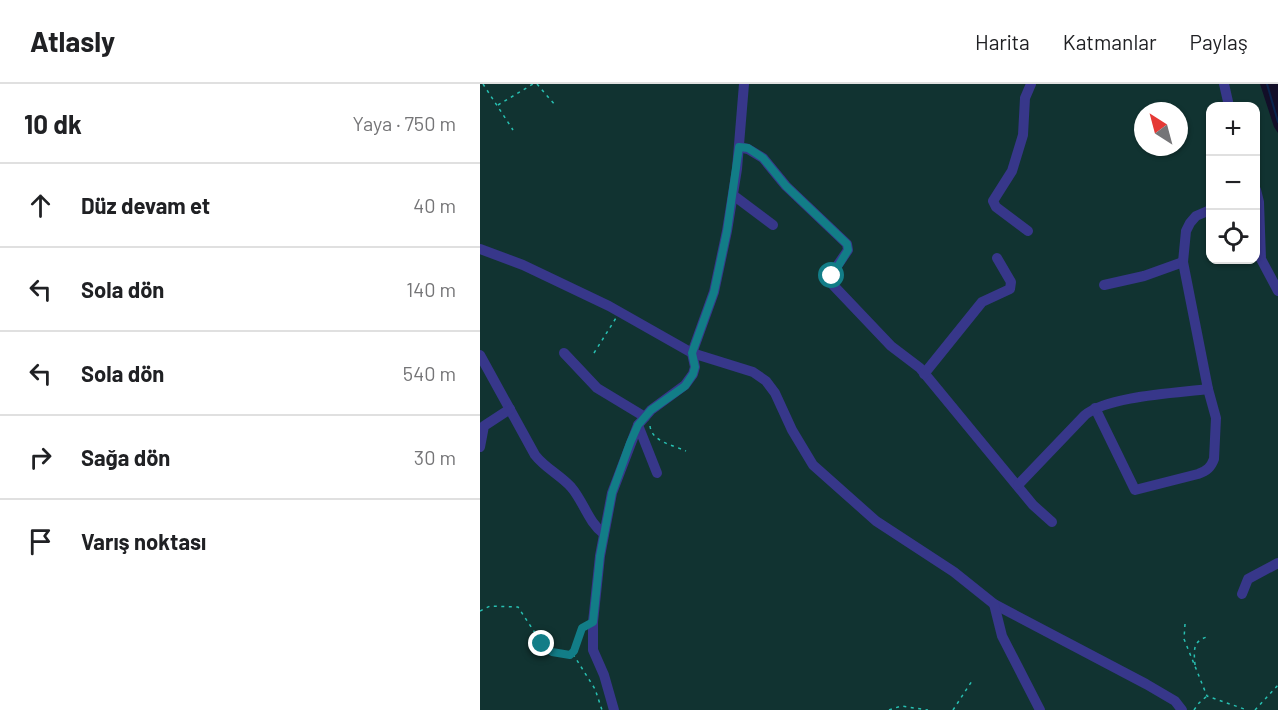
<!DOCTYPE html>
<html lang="tr">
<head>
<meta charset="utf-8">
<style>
	body { margin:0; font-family:Barlow,sans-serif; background:#f6f6f6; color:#202124 }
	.controls { position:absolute; right:18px; top:18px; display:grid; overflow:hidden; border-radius:12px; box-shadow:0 2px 4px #0004 }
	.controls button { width:54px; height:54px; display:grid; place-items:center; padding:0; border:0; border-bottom:2px solid #e0e0e0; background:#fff; color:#202124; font:30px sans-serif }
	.compass { position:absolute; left:654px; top:18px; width:54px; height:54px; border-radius:50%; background:#fff; box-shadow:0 2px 4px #0004; rotate:324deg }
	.stop { position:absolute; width:18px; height:18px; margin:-14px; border:4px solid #127d87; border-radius:50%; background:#fff }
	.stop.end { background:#127d87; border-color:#fff; box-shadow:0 2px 6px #0008 }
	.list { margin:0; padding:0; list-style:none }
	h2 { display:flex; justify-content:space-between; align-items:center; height:78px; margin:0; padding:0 24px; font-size:26px }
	h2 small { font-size:20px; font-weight:400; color:#757577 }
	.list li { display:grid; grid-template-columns:39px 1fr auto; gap:18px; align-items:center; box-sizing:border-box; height:84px; padding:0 24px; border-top:2px solid #e0e0e0 }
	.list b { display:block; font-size:22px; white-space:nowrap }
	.list em { font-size:20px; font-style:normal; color:#757577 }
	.icon { flex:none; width:33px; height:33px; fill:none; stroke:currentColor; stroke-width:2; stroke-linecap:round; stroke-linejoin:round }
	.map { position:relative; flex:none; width:798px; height:626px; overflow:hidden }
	header { display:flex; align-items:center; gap:36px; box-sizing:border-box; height:84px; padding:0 30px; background:#fff; border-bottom:2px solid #e0e0e0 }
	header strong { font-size:28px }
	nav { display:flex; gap:33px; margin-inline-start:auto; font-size:21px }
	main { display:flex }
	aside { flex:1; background:#fff }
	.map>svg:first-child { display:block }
</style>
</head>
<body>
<header>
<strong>Atlasly</strong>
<nav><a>Harita</a><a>Katmanlar</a><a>Paylaş</a></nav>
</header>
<main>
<aside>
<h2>10 dk<small>Yaya · 750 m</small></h2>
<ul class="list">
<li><svg class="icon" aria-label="ahead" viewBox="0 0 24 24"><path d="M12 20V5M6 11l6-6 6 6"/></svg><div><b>Düz devam et</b></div><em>40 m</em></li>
<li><svg class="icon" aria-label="left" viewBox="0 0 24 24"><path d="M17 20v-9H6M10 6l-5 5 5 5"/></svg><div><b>Sola dön</b></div><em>140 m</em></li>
<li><svg class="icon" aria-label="left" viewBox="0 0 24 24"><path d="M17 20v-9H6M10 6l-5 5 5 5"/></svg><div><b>Sola dön</b></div><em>540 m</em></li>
<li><svg class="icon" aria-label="right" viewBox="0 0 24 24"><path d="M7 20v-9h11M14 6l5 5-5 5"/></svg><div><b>Sağa dön</b></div><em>30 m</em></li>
<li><svg class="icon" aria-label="arrive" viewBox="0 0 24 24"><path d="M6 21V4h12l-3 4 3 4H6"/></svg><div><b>Varış noktası</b></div></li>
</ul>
</aside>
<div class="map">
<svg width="798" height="626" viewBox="0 0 798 626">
	<rect width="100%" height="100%" fill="#120e28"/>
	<path fill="#113331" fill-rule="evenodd" d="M0 0H780L794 43 798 49V626H0ZM730 22H776V176H730ZM663 27H699V63H663Z"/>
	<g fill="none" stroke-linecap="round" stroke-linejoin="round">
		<path stroke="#09244d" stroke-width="2" d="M787 0 798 38"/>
		<g stroke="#28c0b2" stroke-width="1.5" stroke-dasharray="3 4.5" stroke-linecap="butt">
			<path d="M3 0 33 46"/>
			<path d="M57 0 75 21"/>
			<path d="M18 21 53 0"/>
			<path d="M114 269 136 234"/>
			<path d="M170 342C172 358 193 361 206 367"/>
			<path d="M0 527 10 522 38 523 65 564 72 568 90 571C99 564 97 550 104 542"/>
			<path d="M705 540 704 555 727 612 767 626"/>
			<path d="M93 570 115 605 122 626"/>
			<path d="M715 581C714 568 712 557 727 553"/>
			<path d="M409 626 421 622 448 626"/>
			<path d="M473 626 492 597"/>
			<path d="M714 626 719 619 727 612"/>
			<path d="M775 626 798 601"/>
		</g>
		<g stroke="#37378a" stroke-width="10">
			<path d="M744 0 749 22"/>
			<path d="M259 63 268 65 283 74 306 102 367 160 368 166 353 188V201L411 262 440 284 553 421 572 438"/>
			<path d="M776 106 779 118 781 175 798 207"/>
			<path d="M253 111 293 141"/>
			<path d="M548 147 516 123 513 117 532 87 543 51 545 14 551 0"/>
			<path d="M0 165 43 181 129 222 212 269 273 288 286 297 295 309 312 346 333 381 396 437 474 488 514 520 666 600 695 617 702 626"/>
			<path d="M624 201 664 192 703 178"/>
			<path d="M84 269 117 304 165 333"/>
			<path d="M0 271 55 371C65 384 80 391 91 403 104 418 108 438 124 450"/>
			<path d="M444 290 502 218 530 205 531 198 517 174"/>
			<path d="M615 324 655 406 718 390C727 387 731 383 734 375L736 334 728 305"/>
			<path d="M158 341 177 389"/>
			<path d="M0 363 4 342 30 325"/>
			<path d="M538 401 605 331C628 312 696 309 728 305L703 178 706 147 710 139 716 132 730 126"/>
			<path d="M762 510 768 495 798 479"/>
			<path d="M514 520 522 552 560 626"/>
			<path d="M134 626 124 591 113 566V538L120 472 132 409 158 341 171 326 205 301 213 290 215 283 212 269 234 208 247 147 257 85 264 0"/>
		</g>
	</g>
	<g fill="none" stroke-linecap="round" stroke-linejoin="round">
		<path stroke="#127d87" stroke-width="8" d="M62 560 72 568 90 571 94 567 102 544 113 538 120 472 132 409 150 359 158 341 171 326 205 302 213 290 215 283 212 269 234 208 247 147 259 63 268 64 283 74 306 102 367 160 368 166 352 192"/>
	</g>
</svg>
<div class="controls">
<button>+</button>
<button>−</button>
<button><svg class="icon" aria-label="locate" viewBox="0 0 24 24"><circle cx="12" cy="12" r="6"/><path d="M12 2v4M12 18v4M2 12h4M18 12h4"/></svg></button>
</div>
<svg class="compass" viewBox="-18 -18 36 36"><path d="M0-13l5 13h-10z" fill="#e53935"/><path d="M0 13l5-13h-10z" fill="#757577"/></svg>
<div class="stop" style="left:352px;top:192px"></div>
<div class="stop end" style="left:62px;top:560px"></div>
</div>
</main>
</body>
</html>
